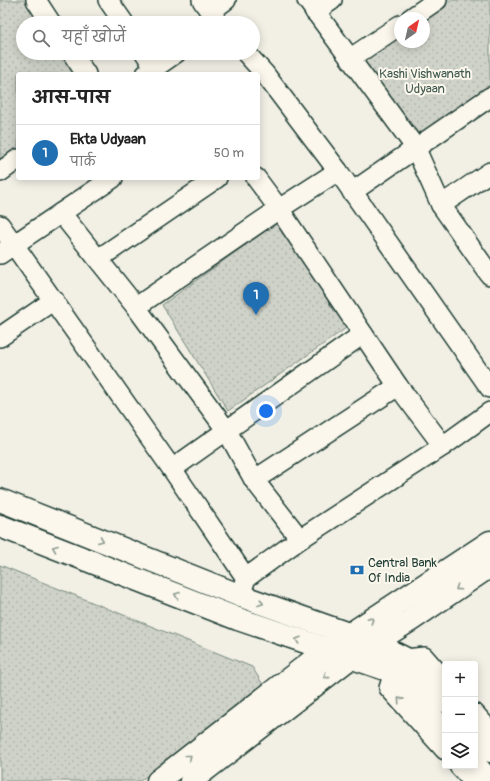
<!DOCTYPE html>
<html lang="hi">
<head>
<meta charset="utf-8">
<style>
	body { margin:0; font-family:Pangolin,"Playpen Sans Deva",sans-serif; background:#f6f6f6; color:#222 }
	.controls { position:absolute; right:12px; bottom:12px; display:grid; overflow:hidden; border-radius:4px; box-shadow:0 2px 10px #0003 }
	.controls button { width:36px; height:36px; display:grid; place-items:center; padding:0; border:0; border-bottom:1px solid #e0e0e0; background:#fff; color:#222; font:20px sans-serif }
	.compass { position:absolute; left:394px; top:12px; width:36px; height:36px; border-radius:50%; background:#fff; box-shadow:0 2px 10px #0003; rotate:34deg }
	.you { position:absolute; left:266px; top:411px; width:14px; height:14px; margin:-10px; border:3px solid #fff; border-radius:50%; background:#1a73e8; box-shadow:0 0 0 6px #1a73e833 }
	.badge { display:grid; place-items:center; width:26px; height:26px; border-radius:50%; background:#1f6fb2; color:#fff; font-size:13px; font-weight:700 }
	.pin { position:absolute; translate:-50% -33px; filter:drop-shadow(0 1px 2px #0008) }
	.pin::after { content:''; position:absolute; top:21px; width:14px; height:12px; background:inherit; clip-path:polygon(0 0,100% 0,50% 100%) }
	.list { margin:0; padding:0; list-style:none }
	h2 { display:flex; justify-content:space-between; align-items:center; height:52px; margin:0; padding:0 16px; font-size:17px }
	h2 small { font-size:13px; font-weight:400; color:#767676 }
	.list li { display:grid; grid-template-columns:26px 1fr auto; gap:12px; align-items:center; box-sizing:border-box; height:56px; padding:0 16px; border-top:1px solid #e0e0e0 }
	.list b { display:block; font-size:15px; white-space:nowrap }
	.list p { margin:0; font-size:13px; white-space:nowrap; color:#767676 }
	.list em { font-size:13px; font-style:normal; color:#767676 }
	.icon { flex:none; width:22px; height:22px; fill:none; stroke:currentColor; stroke-width:2; stroke-linecap:round; stroke-linejoin:round }
	.map { position:relative; flex:none; width:490px; height:781px; overflow:hidden }
	.search { position:absolute; background:#fff; box-shadow:0 2px 10px #0003; left:16px; top:16px; width:244px; height:44px; display:flex; align-items:center; gap:10px; box-sizing:border-box; padding:0 14px; border-radius:22px; color:#767676; font-size:15px }
	.panel { position:absolute; background:#fff; box-shadow:0 2px 10px #0003; left:16px; top:72px; width:244px; height:108px; border-radius:4px }
	.map>svg:first-child { display:block }
</style>
</head>
<body>
<div class="map">
<svg width="490" height="781" viewBox="0 0 490 781">
	<defs>
		<pattern id="green-dots" width="8" height="8" patternUnits="userSpaceOnUse"><rect width="8" height="8" fill="#cfd2c8"/><path d="M2 2h.1M6 6h.1" fill="none" stroke="#b1b5ac" stroke-width="1.8" stroke-linecap="round"/></pattern>
	</defs>
	<rect width="100%" height="100%" fill="#f2f0e5"/>
	<filter id="ink" filterUnits="userSpaceOnUse"><feTurbulence type="fractalNoise" baseFrequency=".025" numOctaves="2"/><feDisplacementMap in="SourceGraphic" scale="8" xChannelSelector="R" yChannelSelector="G"/><feConvolveMatrix kernelMatrix="1 2 1 2 8 2 1 2 1" color-interpolation-filters="sRGB"/></filter>
	<g filter="url(#ink)">
		<g fill="url(#green-dots)" stroke="#77887e">
			<path d="M0 0H27L42 23H23V53H62L77 74H18V155L0 168Z"/>
			<path d="M447 0H490V85L415 137 361 59 400 32V42H424V18H421Z"/>
			<path d="M280 220 349 326 228 411 162 305Z"/>
			<path d="M0 565 252 667 265 688 140 781H0Z"/>
		</g>
		<g fill="none" stroke-linecap="round" stroke-linejoin="round">
			<g stroke="#1f3d34" stroke-width="22">
				<g id="minor">
					<path d="M36 0 51 23"/>
					<path d="M108 0 124 23"/>
					<path d="M202 0 218 23"/>
					<path d="M307 0 415 147 441 205 490 275"/>
					<path d="M210 12 226 0"/>
					<path d="M315 12 332 0"/>
					<path d="M411 18 437 0"/>
					<path d="M72 53 86 74"/>
					<path d="M145 53 155 68"/>
					<path d="M246 53 264 73 338 171 490 388"/>
					<path d="M351 58 400 25"/>
					<path d="M146 74 176 53"/>
					<path d="M0 172 18 159"/>
					<path d="M256 178 279 209 398 386 443 446"/>
					<path d="M352 192 490 97"/>
					<path d="M441 205 490 172"/>
					<path d="M61 213 136 307 227 431 254 480 300 539"/>
					<path d="M0 225 172 469 246 578"/>
					<path d="M0 254 113 178"/>
					<path d="M98 259 217 178"/>
					<path d="M136 307 279 209 338 171"/>
					<path d="M0 337 54 300"/>
					<path d="M172 469 363 334"/>
					<path d="M254 480 398 386"/>
					<path d="M242 590 246 578 300 539 443 446 490 412"/>
					<path d="M445 681 424 657 406 659 394 672 389 688 445 750"/>
					<path d="M475 714 490 731"/>
					<path d="M459 766 473 781"/>
				</g>
			</g>
			<g stroke="#1f3d34" stroke-width="25">
				<g id="major">
					<path d="M0 500 241 596 374 643 406 659 445 701"/>
					<path d="M0 526 238 619 394 672 445 732"/>
					<path d="M475 734 490 751"/>
					<path d="M475 765 490 781"/>
					<path d="M158 781 326 650 490 542"/>
					<path d="M191 781 350 658 411 620 490 566"/>
				</g>
			</g>
			<use href="#minor" stroke="#fbf7ec" stroke-width="19"/>
			<use href="#major" stroke="#fbf7ec" stroke-width="22"/>
		</g>
		<defs><path id="oneway-chevron" d="M-2-3.5L2.5 0L-2 3.5" fill="none" stroke-width="1.6" stroke-linecap="round" stroke-linejoin="round"/></defs>
		<g stroke="#8d9a90">
			<use href="#oneway-chevron" transform="translate(101 540) rotate(22)"/>
			<use href="#oneway-chevron" transform="translate(55 548) rotate(-159)"/>
			<use href="#oneway-chevron" transform="translate(458 588) rotate(146)"/>
			<use href="#oneway-chevron" transform="translate(177 595) rotate(-159)"/>
			<use href="#oneway-chevron" transform="translate(261 603) rotate(20)"/>
			<use href="#oneway-chevron" transform="translate(371 620) rotate(-33)"/>
			<use href="#oneway-chevron" transform="translate(298 640) rotate(-161)"/>
			<use href="#oneway-chevron" transform="translate(326 676) rotate(143)"/>
			<use href="#oneway-chevron" transform="translate(400 700) rotate(-132)"/>
			<use href="#oneway-chevron" transform="translate(189 757) rotate(-39)"/>
		</g>
	</g>
	<defs>
		<g id="bank-bare" transform="scale(1.08)"><path d="M-6-4H6V4H-6ZM0-2.3a2.3 2.3 0 1 0 0 4.6a2.3 2.3 0 1 0 0-4.6Z" fill="#1f6fb2" stroke="#fbf7ec" stroke-width="2.5" paint-order="stroke"/></g>
	</defs>
	<g fill-rule="evenodd">
		<use href="#bank-bare" x="357" y="570"/>
	</g>
	<g text-anchor="middle" dominant-baseline="central" stroke-width="4" stroke-linejoin="round" paint-order="stroke">
		<g font-size="13" fill="#425b52" stroke="#fbf7ec">
			<text x="425" y="74">Kashi Vishwanath<tspan x="425" dy="15">Udyaan</tspan></text>
		</g>
		<g font-size="13" fill="#1f3d34" stroke="#fbf7ec" text-anchor="start">
			<text x="368" y="563">Central Bank<tspan x="368" dy="15">Of India</tspan></text>
		</g>
	</g>
</svg>
<div class="controls">
<button>+</button>
<button>−</button>
<button><svg class="icon" aria-label="layers" viewBox="0 0 24 24"><path d="M12 4l9 5-9 5-9-5zM3 14l9 5 9-5"/></svg></button>
</div>
<svg class="compass" viewBox="-18 -18 36 36"><path d="M0-13l5 13h-10z" fill="#e53935"/><path d="M0 13l5-13h-10z" fill="#767676"/></svg>
<div class="you"></div>
<div class="pin badge" style="left:256px;top:315px">1</div>
<div class="search"><svg class="icon" aria-label="search" viewBox="0 0 24 24"><circle cx="10" cy="10" r="6"/><path d="M15 15l6 6"/></svg>यहाँ खोजें</div>
<section class="panel">
<h2>आस-पास<small></small></h2>
<ul class="list">
<li><span class="badge">1</span><div><b>Ekta Udyaan</b><p>पार्क</p></div><em>50 m</em></li>
</ul>
</section>
</div>
</body>
</html>
